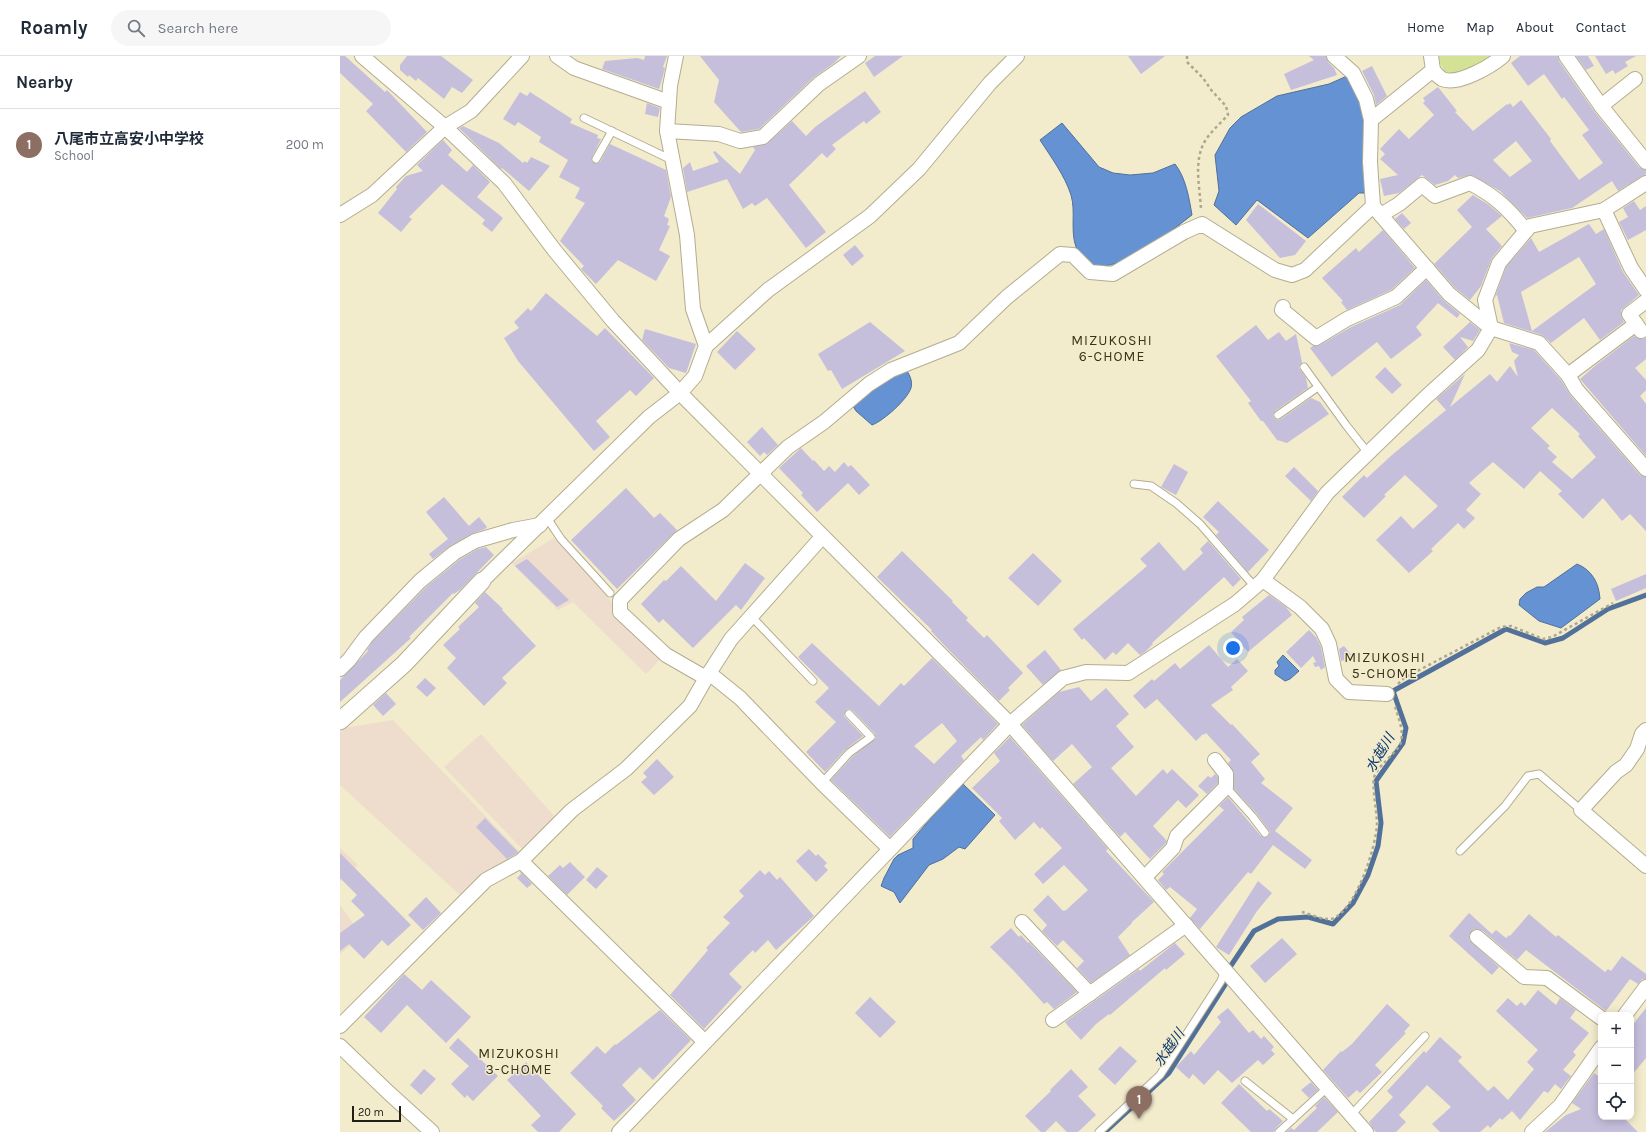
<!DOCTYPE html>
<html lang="en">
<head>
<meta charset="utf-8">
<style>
	body { margin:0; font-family:Karla,"Noto Sans JP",sans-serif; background:#f6f6f7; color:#1f2937 }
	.controls { position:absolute; right:12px; bottom:12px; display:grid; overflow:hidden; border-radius:8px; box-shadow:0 2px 10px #0003 }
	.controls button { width:36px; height:36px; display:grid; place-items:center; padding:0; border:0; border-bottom:1px solid #e0e1e3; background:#fff; color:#1f2937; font:20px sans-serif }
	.scale { position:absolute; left:12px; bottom:10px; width:49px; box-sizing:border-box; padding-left:4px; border:2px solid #222014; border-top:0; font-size:11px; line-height:14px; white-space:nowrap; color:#222014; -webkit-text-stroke:3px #f2ebcc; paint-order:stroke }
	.you { position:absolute; left:893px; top:592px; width:14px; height:14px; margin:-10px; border:3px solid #fff; border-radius:50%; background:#1a73e8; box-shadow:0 0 0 6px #1a73e833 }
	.badge { display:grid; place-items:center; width:26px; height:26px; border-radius:50%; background:#ea580c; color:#fff; font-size:13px; font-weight:700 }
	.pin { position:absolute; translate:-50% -33px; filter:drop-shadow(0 1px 2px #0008) }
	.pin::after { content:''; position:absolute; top:21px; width:14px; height:12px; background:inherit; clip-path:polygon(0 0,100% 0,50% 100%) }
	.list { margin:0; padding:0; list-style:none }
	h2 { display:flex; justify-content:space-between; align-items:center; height:52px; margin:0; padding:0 16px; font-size:17px }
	h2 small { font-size:13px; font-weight:400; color:#747a83 }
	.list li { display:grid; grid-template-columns:26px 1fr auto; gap:12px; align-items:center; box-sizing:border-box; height:72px; padding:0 16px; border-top:1px solid #e0e1e3 }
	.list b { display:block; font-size:15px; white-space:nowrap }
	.list p { margin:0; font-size:13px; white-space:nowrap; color:#747a83 }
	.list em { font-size:13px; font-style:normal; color:#747a83 }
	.icon { flex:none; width:22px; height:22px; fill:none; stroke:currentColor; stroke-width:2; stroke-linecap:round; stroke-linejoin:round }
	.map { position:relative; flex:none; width:1306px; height:1076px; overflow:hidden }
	header { display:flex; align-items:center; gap:24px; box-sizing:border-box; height:56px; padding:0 20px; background:#fff; border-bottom:1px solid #e0e1e3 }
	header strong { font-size:19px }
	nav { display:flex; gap:22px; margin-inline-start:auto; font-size:14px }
	.search { width:280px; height:36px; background:#f6f6f7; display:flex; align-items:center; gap:10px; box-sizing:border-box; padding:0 14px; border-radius:22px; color:#747a83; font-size:15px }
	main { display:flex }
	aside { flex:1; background:#fff }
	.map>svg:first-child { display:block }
</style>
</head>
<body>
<header>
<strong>Roamly</strong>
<div class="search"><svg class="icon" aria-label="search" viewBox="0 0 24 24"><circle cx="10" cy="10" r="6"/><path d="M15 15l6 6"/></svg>Search here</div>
<nav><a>Home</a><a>Map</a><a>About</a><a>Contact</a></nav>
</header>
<main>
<aside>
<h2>Nearby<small></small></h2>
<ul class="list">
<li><span class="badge" style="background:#8d6e63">1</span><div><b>八尾市立高安小中学校</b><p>School</p></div><em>200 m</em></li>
</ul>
</aside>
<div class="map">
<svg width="1306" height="1076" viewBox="0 0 1306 1076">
	<rect width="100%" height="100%" fill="#f2ebcc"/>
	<g fill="#edc">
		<path d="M214 482 270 544 279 560 323 600 306 618 233 546 218 554 172 507Z"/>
		<path d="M53 664 182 798 142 820 130 829 121 840 0 729V676L5 672Z"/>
		<path d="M141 678 215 761 184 795 104 711Z"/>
		<path d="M0 792 18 809 0 826Z"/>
		<path d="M0 849 22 880 0 898Z"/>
	</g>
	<path fill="#d4e296" d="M1097 0H1155L1121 17 1106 19Z"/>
	<g fill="#6592d3" stroke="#51709a">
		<path d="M1007 20 1022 47 1025 79 1027 137H1019L968 182 917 144 896 169 874 149 879 135 875 99 890 72 901 61 937 40 989 28Z"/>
		<path d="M722 67 759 111 773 117 790 119 813 117 835 108C846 122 849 142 852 159 832 174 781 217 754 209 752 209 749 206 747 204 742 200 738 197 736 191 730 174 736 156 731 139 725 120 711 101 700 84Z"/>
		<path d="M565 312C569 318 573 324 571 332 567 344 543 365 532 369L516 355 513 350 526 337Z"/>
		<path d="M1237 508C1252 514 1259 527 1260 543L1221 572 1199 565 1179 549 1180 543 1186 537 1197 531H1204Z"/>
		<path d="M943 599 959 615 950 623 945 625 935 618V614L939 610 937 606Z"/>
		<path d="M623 728 655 759 625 793 619 791 603 803 589 809 560 847 554 836 541 830 544 822 554 803 558 799 573 792V783L598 754Z"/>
	</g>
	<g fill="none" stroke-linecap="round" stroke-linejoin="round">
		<g stroke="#51709a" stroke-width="5">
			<path d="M890 911 914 875 938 863 968 861 993 868 1013 847 1028 819 1038 790 1041 767 1036 725 1063 687 1066 672 1053 635 1166 573 1205 587 1223 582 1268 553 1306 539"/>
			<path d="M765 1076 829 1017 885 929"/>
		</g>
	</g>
	<g fill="#c6bfdc" fill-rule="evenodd">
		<path d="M0 0H5L45 36 47 34 87 76 66 96 26 55 33 48 0 17Z"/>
		<path d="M67 0H101L133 24 122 37 112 31 104 43 78 22 76 25 69 19 68 21 60 14V9Z"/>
		<path d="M305 0H327L323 11 325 12 323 20 319 33 262 13 265 5 297 2 304 4Z"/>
		<path d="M360 0H501L494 7 473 22 419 73 401 76 374 46 379 24Z"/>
		<path d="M535 0H563L534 21 525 7Z"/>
		<path d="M788 0H825L801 18Z"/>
		<path d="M969 0H986L988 6 994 12 997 19 951 34 944 18 974 4Z"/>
		<path d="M1180 0H1218L1219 5 1254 55 1299 111 1306 114V118L1278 135 1272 125 1232 152 1187 162 1160 135 1131 119 1118 122 1115 119 1108 125 1095 129 1082 119 1059 137 1044 140 1040 123 1058 119 1040 103 1045 98 1040 93 1059 73 1069 83 1094 59 1083 47 1085 45 1083 42 1098 31 1117 55 1115 56 1133 75 1167 48 1168 49 1170 47 1173 51 1181 44 1211 83 1210 85 1239 124 1263 107 1242 79 1249 74 1224 41 1222 43 1204 18 1188 30 1171 7ZM1176 85 1192 105 1170 121 1153 104Z"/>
		<path d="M1236 0H1248L1254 10 1246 14Z"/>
		<path d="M1255 0H1296L1285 6 1288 10 1275 18 1273 14 1266 18Z"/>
		<path d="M1032 10 1047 40 1036 49 1034 39 1022 15Z"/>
		<path d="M525 35 541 56 526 68 524 65 492 89 496 93 487 102 482 97 449 129 486 176 466 192 427 142 415 150 412 147 403 153 387 123 347 136 343 112 350 106 353 115 379 106 373 96 375 95 400 118 415 94 413 91 428 87 452 65 466 80 475 71Z"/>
		<path d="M180 36 187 40 190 36 232 63 230 67 258 79 257 82 261 83 252 101V105L254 107 260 106 270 88 326 114 331 141 324 160 329 163 327 169 330 170 319 194 330 200 316 225 278 204 256 228 241 213 244 210 220 185 245 147 235 142 240 132 219 121 228 104 199 86 201 81 178 66 175 70 163 63Z"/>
		<path d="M307 47 320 52 318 61 305 58Z"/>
		<path d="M123 70 159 87 183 107 185 105 187 107 191 101 210 110 189 135 162 112 161 113 119 72Z"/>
		<path d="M103 84 112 94 108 99 127 116 133 109 150 126 137 141 163 162 152 176 142 168 145 164 102 128 69 161 72 163 61 176 38 157 57 133 56 131 66 120 83 115 77 109Z"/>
		<path d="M1133 139 1149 149 1162 160 1146 173 1162 190 1152 202 1141 230 1130 244 1115 232 1094 208 1132 171 1117 154Z"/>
		<path d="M1294 145 1300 154 1306 150V174L1288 184 1279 166 1288 161 1283 152Z"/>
		<path d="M918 148 966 185 955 199 940 202 906 164Z"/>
		<path d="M1062 157 1071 167 1064 173 1055 163Z"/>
		<path d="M1249 168 1256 178 1264 173 1283 216 1299 239 1281 254V259L1284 266 1260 284 1244 262 1211 287 1202 279 1164 267 1157 239 1155 241 1166 211 1191 182 1199 196ZM1239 201 1256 228 1192 275 1181 236Z"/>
		<path d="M1043 174 1075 212 1051 234 1007 254 1001 246 1003 245 982 222 1016 192 1019 196Z"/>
		<path d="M515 189 524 200 512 210 503 199Z"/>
		<path d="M1086 224 1103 244 1120 258 1117 262 1098 247 1076 271 1082 279 1051 303 1037 286 992 321 970 292 973 290 980 289 1011 271 1060 249Z"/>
		<path d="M206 237 257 280 265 272 314 322 296 340 290 334 256 365 270 381 254 395 178 305 164 282 179 272 174 266 188 252 191 255Z"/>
		<path d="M530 266 565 295 502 333 491 314 488 315 478 298Z"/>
		<path d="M1130 266 1140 274 1133 285 1120 281 1128 291 1115 304 1103 291Z"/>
		<path d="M916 269 928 284 939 276 946 285 956 278 962 306 960 309 959 312 966 322 968 332 935 355 933 359 934 362 938 364 941 363 971 342 980 346 989 358 947 387 937 384 923 365H921L908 347 911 345 876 300Z"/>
		<path d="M305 273 356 288 346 317 329 312 302 284Z"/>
		<path d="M397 275 416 293 395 314 377 296Z"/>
		<path d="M1294 280 1301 283 1306 282V303L1295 312 1306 324V334L1300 340 1306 348V400L1240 323 1255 310Z"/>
		<path d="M1169 287 1194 294 1221 324 1230 339 1300 419 1306 421V475L1290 458 1282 465 1263 442 1243 463 1218 438 1222 435 1200 415 1184 433 1153 406 1129 427 1141 438 1126 454 1135 462 1124 473 1118 467 1091 493 1093 495 1069 517 1036 484 1061 460 1073 473 1098 450 1065 419 1044 439 1046 440 1024 462 1002 441 1024 419 1027 422 1052 399 1106 354 1096 343 1125 318 1110 351 1150 318 1157 326 1170 310 1178 321 1174 305 1179 299 1172 296ZM1212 352 1240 378 1238 380 1256 401 1232 423 1212 406 1217 401 1207 392 1210 390 1191 372Z"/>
		<path d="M1045 311 1062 329 1052 338 1035 321Z"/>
		<path d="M422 371 438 389 427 399 424 396 420 400 407 386Z"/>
		<path d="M461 392 473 405 474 404 484 415 489 410 495 416 504 406 508 411 511 409 530 429 519 439 508 427 477 456 461 439 463 437 439 412Z"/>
		<path d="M834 408 848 416 836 439 821 431Z"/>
		<path d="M954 411 978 435 971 445 945 420Z"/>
		<path d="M286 432 314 462 320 457 337 474 277 533 231 484Z"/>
		<path d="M104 441 129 470 139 461 147 471 145 473 131 478 110 490 93 503 89 498 108 483 86 456Z"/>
		<path d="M878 445 929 494 908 516 876 479 879 476 863 461Z"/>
		<path d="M868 485 901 523 893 531 884 521 812 587 813 588 805 596 800 599 788 587 776 599 773 596 765 604 744 582 742 584 733 573 807 510 800 503 819 486 844 515 863 497 860 493Z"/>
		<path d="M146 491 154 499 121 533 114 538 113 537 69 581 71 582 0 646V624L28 595 27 594 32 586 86 531 119 504 138 493Z"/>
		<path d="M562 495 613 545 612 546 628 562 626 564 644 582 647 579 683 617 668 632 670 634 659 645 604 589 591 575 592 574 537 521Z"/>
		<path d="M693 497 722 525 698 550 668 522Z"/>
		<path d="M187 503 229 544 217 551 175 510Z"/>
		<path d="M405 507 425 522 401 554 396 549 353 592 323 563 319 567 301 548 324 524 326 525 341 510 376 545Z"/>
		<path d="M1306 518V532L1276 545 1271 533Z"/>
		<path d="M145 536 163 553 162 554 196 590 162 622 167 627 144 650 107 612 116 602 103 589 120 573 118 571 139 551 135 547Z"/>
		<path d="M929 539 946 551 952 559 908 596 891 576 904 564 902 561Z"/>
		<path d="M969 574 976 581 981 591 985 611 981 614 979 610 975 611 973 607 976 606 973 600 961 612 946 596Z"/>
		<path d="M472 587 539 650 561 627 564 630 592 602 658 668 643 684 641 681 621 700 624 704 550 781 491 724 512 701 536 682 535 678 513 655 510 653 506 654 504 660 523 680 505 694 485 716 466 696 496 666 475 646 489 632 458 601ZM602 667 617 685 594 708 574 690Z"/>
		<path d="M869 589 888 611 897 603 908 615 891 631 893 634 871 649 891 669 892 668 920 698 911 706 925 723 921 727 953 752 935 775 972 804 965 813 933 789 911 818 908 816 860 873 850 862 857 853 830 831 826 834 818 824 824 818 822 816 884 754 879 750 888 741 921 780 928 781 930 776 916 757 894 733V718L888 707 891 704 866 677 864 679 863 678 856 685 817 643 805 653 793 640 812 623 814 625 835 607 840 613Z"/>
		<path d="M1004 590 1014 602 1001 605 999 593Z"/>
		<path d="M705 594 721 614 703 629 686 610Z"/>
		<path d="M85 622 96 632 87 641 76 631Z"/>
		<path d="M739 631 751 645 766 632 789 658 776 670 794 691 771 712 796 740 823 713 827 718 832 713 859 739 846 752 838 744 813 770 827 785 826 787 810 803 785 776 780 781 733 728 752 711 732 688 713 705 682 669 719 636Z"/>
		<path d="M46 637 56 648 43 660 33 649Z"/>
		<path d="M670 681 768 793 766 795 814 846 792 866V867L778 881 790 899 751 927 737 912 744 905 723 884 717 890 702 875 707 869 693 854 708 839 723 855 724 854 725 855 748 834 724 809 703 828 694 818 722 792 702 771 700 773 694 766 675 784 659 765 662 762 632 732 660 705 654 697Z"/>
		<path d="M317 703 334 721 314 739 301 726 307 721 303 717Z"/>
		<path d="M875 718 878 721V727L867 738 858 730 868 720 871 722Z"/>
		<path d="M145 762 178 796 176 798 167 803 136 771Z"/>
		<path d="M469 793 476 800 478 798 487 807 484 810 488 814 476 826 456 805Z"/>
		<path d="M0 797 71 869 48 890 42 884 24 903 9 888 0 895V877L25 859 11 845 17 839 0 822Z"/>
		<path d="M230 806 245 821 227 839 208 820 220 809 223 812Z"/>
		<path d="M257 811 268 820 256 833 246 824Z"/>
		<path d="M420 814 425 819 429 815 437 824 440 821 474 860 436 894 428 884 415 897 413 894 389 918 402 931 364 973 330 939 368 894 366 892 390 867 383 861 404 840 399 835Z"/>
		<path d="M180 815 192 828 187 832 177 822 181 818Z"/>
		<path d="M918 825 932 837 917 855 889 899 876 891Z"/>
		<path d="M86 841 101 857 83 874 68 859Z"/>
		<path d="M1129 857 1152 878 1156 874 1166 882 1169 879 1170 880 1189 858 1216 881 1218 879 1265 916 1268 913 1271 915 1282 900 1306 918V923H1302L1298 928 1290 923 1266 955 1186 894 1177 904 1143 875 1138 873H1134L1129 879V884L1159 911 1152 919 1109 880Z"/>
		<path d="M671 872 679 881 681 879 688 887 689 886 737 936 714 953 707 946 704 948 673 914 650 891Z"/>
		<path d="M942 882 957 898 925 927 910 910Z"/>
		<path d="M835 887 845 898 826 914 825 912 770 959 769 958 756 968 741 984 728 970 725 966 799 913 800 915Z"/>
		<path d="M64 918 82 934 91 924 131 961 106 987 67 949 41 977 24 961Z"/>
		<path d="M1198 934 1216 949 1220 942 1236 954 1230 962 1249 977 1233 996 1236 999 1223 1014 1231 1020 1221 1033 1215 1028 1208 1037 1204 1035 1180 1064 1172 1055 1162 1064 1160 1062 1150 1072 1148 1069 1140 1076H1100L1092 1068 1111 1051 1087 1029 1059 1059 1066 1066 1056 1076H1036L1034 1074 1029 1066 1053 1041 1047 1035 1084 995 1086 997 1100 981 1122 1001 1118 1005 1148 1035 1154 1030 1168 1044 1194 1013 1187 1006 1198 994 1156 955 1168 942 1177 950 1181 946 1185 950Z"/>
		<path d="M530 941 556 966 540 982 515 957Z"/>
		<path d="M1047 948 1070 969 1064 976 1066 977 1035 1009 1042 1016 1020 1037 1017 1034 1008 1042 983 1014 1001 995 1002 996 1012 988Z"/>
		<path d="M888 952 909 977 913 974 921 983 924 980 934 991 931 994 935 998 923 1009 918 1004 892 1027 878 1014 864 1029 853 1018 849 1023 836 1011 851 995 854 999 881 966 877 961Z"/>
		<path d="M1306 952V1002L1291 1020V971Z"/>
		<path d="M320 954 351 984 313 1024 300 1011 282 1029 296 1044 274 1065 261 1052 263 1050 230 1017 257 990 265 998 275 988 276 989Z"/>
		<path d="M118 982 158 1020 133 1045 127 1039 125 1042 111 1028 129 1010 109 992Z"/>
		<path d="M780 990 797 1005 775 1029 758 1013Z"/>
		<path d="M186 1006 236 1058 219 1076H198L191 1069 201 1060 167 1024Z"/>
		<path d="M84 1013 96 1023 81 1039 70 1029Z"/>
		<path d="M731 1013 748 1031 738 1040 756 1059 738 1076H727L716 1065 705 1076H701L685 1060 711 1035 710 1034Z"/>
		<path d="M1254 1017 1261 1022V1061H1283L1298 1076H1205L1226 1059 1241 1053 1232 1047Z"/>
		<path d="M971 1026 978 1034 969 1042 961 1034Z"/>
		<path d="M899 1028 927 1055 929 1053 943 1065 936 1072 934 1076H911L881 1047Z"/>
		<path d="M984 1041 998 1056 977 1076H946L951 1072 954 1074 977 1052 975 1050Z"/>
	</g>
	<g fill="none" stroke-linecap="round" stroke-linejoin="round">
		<g stroke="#b3ad90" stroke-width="9">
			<g id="service">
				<path d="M244 62 332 104"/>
				<path d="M256 103 272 75"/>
				<path d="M964 311 1006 369 1028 397"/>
				<path d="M938 359 978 331"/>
				<path d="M794 428 811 430 836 447 860 468 915 531"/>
				<path d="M207 462 221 483 270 537"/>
				<path d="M411 560 473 625"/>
				<path d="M482 727 509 697 531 681 509 658"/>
				<path d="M886 731 912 760 925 777"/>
				<path d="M1120 795 1165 750 1188 720 1199 718 1241 754"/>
				<path d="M905 1025 953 1063"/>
				<path d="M1011 1059 1085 980"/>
				<path d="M759 1076 820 1019 881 925 885 914"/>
				<path d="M939 1076 987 1032"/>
			</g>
		</g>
		<g stroke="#b3ad90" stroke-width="16">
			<g id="minor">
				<path d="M22 0 105 71 164 127 215 195 273 265 340 337 670 668 1026 1076"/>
				<path d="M217 0 234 12 329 46"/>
				<path d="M994 0 1013 17 1026 43 1031 64 1030 106 1033 150 1109 238 1151 272 1199 287 1228 319 1236 333 1306 413"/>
				<path d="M1226 0 1261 50 1306 106"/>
				<path d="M1093 14C1095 17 1099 21 1102 23 1118 30 1151 10 1163 0"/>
				<path d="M1261 50 1295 23"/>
				<path d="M1031 64 1093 14 1091 0"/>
				<path d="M327 75 379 78 400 85 423 81 479 28 519 0"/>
				<path d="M1264 154 1291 212 1306 234"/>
				<path d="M0 159 32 139 105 71 131 55 182 0"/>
				<path d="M1041 159 1059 148 1082 129 1095 140 1130 127C1155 140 1169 153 1186 175"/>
				<path d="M943 251 942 254 976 282 1007 263 1056 241 1087 212"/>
				<path d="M1301 275 1289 258 1306 245"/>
				<path d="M366 290 428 234 530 160 579 113 650 27 677 0"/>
				<path d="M1228 319 1296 268"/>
				<path d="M923 524 960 551 982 573 989 588 996 623 1009 636 1047 638"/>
				<path d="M142 525 309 361 340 337 355 320 366 290 353 253 347 179 327 75 330 30 336 0"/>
				<path d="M0 613 9 604 26 581 80 525 114 497 135 485 173 474 200 469"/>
				<path d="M369 617 400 642 482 727 550 793"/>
				<path d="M366 622 326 599 280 556V544L339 483 383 454 448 391 484 366 529 328 551 314 619 287 667 241 720 198 733 199 750 216 773 218 844 176 862 168 935 214 952 219 965 214 1033 150"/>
				<path d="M1306 674 1302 678 1297 693 1286 709 1276 716 1241 754 1306 810"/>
				<path d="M181 805 365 986"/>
				<path d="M805 821 833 792 837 780 886 731V718L875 704"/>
				<path d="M682 866 750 938"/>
				<path d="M1137 881 1184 921 1207 922 1261 962"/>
				<path d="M1285 959 1306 931"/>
				<path d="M713 964 846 869"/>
				<path d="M0 970 146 824 181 805 232 754 286 713 350 650 366 622 391 583 482 481"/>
				<path d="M0 990 49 1037 92 1076"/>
				<path d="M279 1076 670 668 723 622 746 616 788 617 895 548 923 524 987 437 1086 341 1138 294 1151 272 1145 244 1159 207 1190 170 1264 154 1306 127"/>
				<path d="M1192 1076 1220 1050 1261 992"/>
			</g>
		</g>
		<g stroke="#b3ad90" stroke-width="19">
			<path id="tertiary" d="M0 665 64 608 142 525"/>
		</g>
		<g stroke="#aca78e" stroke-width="2.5" stroke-dasharray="3 3" stroke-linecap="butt">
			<path d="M847 0V6L863 22 872 35 886 50 888 59C879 69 865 80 861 94 855 112 860 135 861 153"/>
			<path d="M1058 628 1064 622 1161 571 1171 570 1203 583 1212 581 1273 547"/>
			<path d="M962 856C970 858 986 866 994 862 1017 851 1036 791 1037 768 1037 756 1032 732 1034 722 1035 716 1040 711 1044 707 1049 701 1059 693 1061 686 1064 674 1058 661 1055 650"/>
		</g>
		<use href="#service" stroke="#fff" stroke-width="7"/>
		<use href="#minor" stroke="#fff" stroke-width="14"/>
		<use href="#tertiary" stroke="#fff" stroke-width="17"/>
	</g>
	<g text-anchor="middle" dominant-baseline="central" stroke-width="3" stroke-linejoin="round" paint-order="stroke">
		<g font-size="14" letter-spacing="1" fill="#393319" stroke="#f2ebcc">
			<text x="772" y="284">MIZUKOSHI<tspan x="772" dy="16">6-CHOME</tspan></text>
			<text x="1045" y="601">MIZUKOSHI<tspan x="1045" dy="16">5-CHOME</tspan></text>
			<text x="179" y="997">MIZUKOSHI<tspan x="179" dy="16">3-CHOME</tspan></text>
		</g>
		<g font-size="14" font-style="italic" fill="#06346e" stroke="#f2ebcc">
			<text transform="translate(1040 697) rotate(-59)">水越川</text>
			<text transform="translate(829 992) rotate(-55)">水越川</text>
		</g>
	</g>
</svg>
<div class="controls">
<button>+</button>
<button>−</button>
<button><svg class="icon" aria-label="locate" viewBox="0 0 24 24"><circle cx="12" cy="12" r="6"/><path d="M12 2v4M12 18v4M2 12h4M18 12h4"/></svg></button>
</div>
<div class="scale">20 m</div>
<div class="you"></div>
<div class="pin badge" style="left:799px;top:1063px;background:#8d6e63">1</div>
</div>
</main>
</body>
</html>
